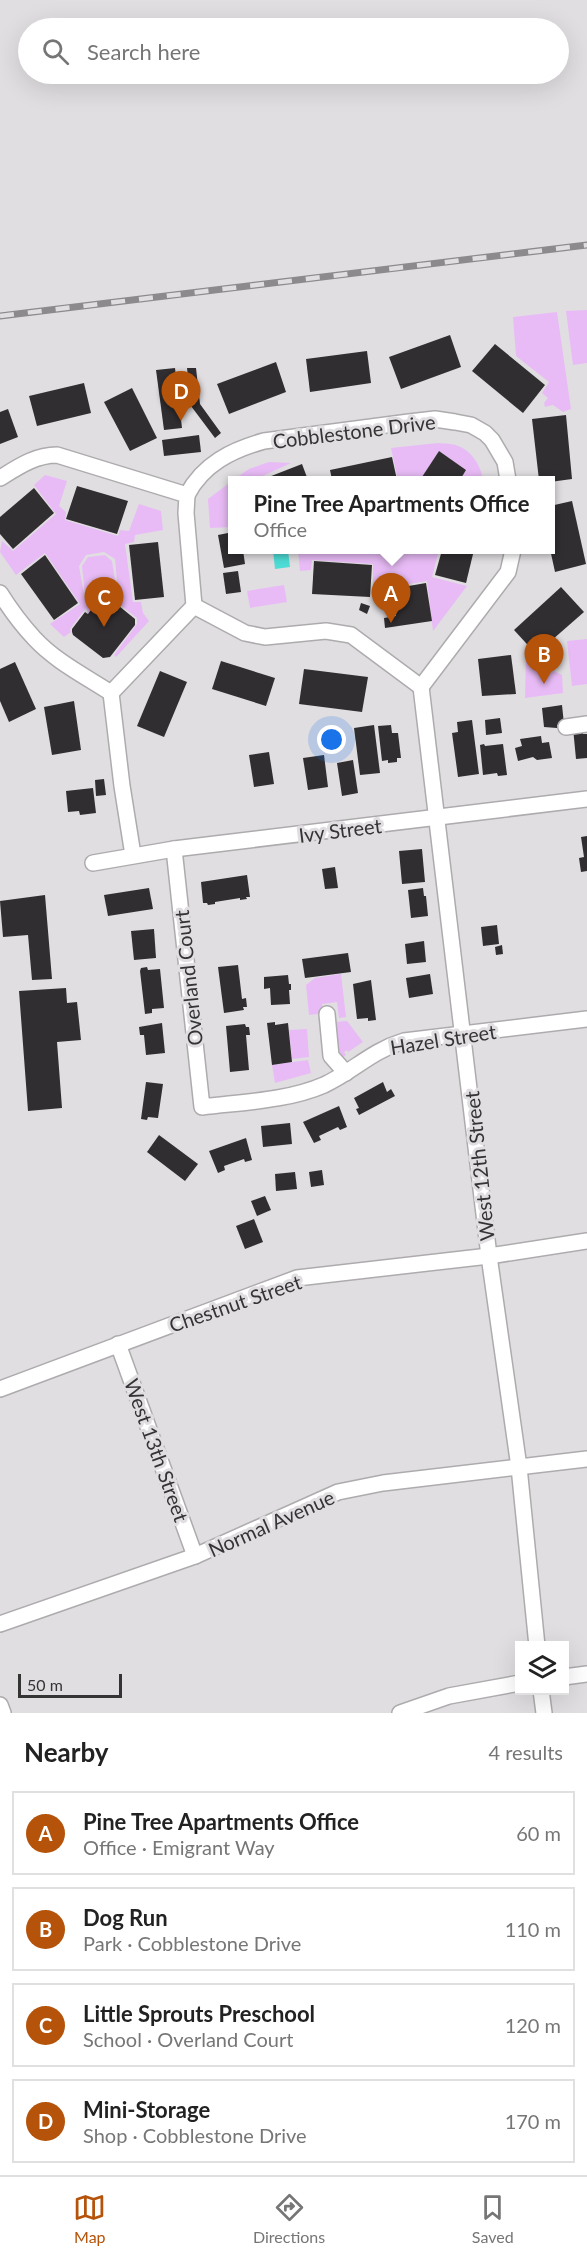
<!DOCTYPE html>
<html lang="en">
<head>
<meta charset="utf-8">
<style>
	body { margin:0; font-family:Lato,sans-serif; background:#f6f6f6; color:#222 }
	.controls { position:absolute; right:18px; bottom:18px; display:grid; overflow:hidden; border-radius:0px; box-shadow:0 6px 24px #0002 }
	.controls button { width:54px; height:54px; display:grid; place-items:center; padding:0; border:0; border-bottom:2px solid #e0e0e0; background:#fff; color:#222; font:30px sans-serif }
	.scale { position:absolute; left:18px; bottom:15px; width:104px; box-sizing:border-box; padding-left:6px; border:3px solid #353435; border-top:0; font-size:16px; line-height:21px; white-space:nowrap; color:#353435; -webkit-text-stroke:4px #e1dee2; paint-order:stroke }
	.you { position:absolute; left:332px; top:740px; width:21px; height:21px; margin:-15px; border:4px solid #fff; border-radius:50%; background:#1a73e8; box-shadow:0 0 0 9px #1a73e833 }
	.badge { display:grid; place-items:center; width:39px; height:39px; border-radius:50%; background:#b45309; color:#fff; font-size:20px; font-weight:700 }
	.pin { position:absolute; translate:-50% -50px; filter:drop-shadow(0 2px 3px #0008) }
	.pin::after { content:''; position:absolute; top:32px; width:21px; height:18px; background:inherit; clip-path:polygon(0 0,100% 0,50% 100%) }
	.popup { position:absolute; left:228px; top:476px; width:327px; height:78px; box-sizing:border-box; display:grid; place-content:center; border-radius:0px; background:#fff; filter:drop-shadow(0 2px 4px #0005); font-size:20px; white-space:nowrap; color:#767676 }
	.popup b { font-size:22px; color:#222 }
	.popup::after { content:''; position:absolute; left:50%; top:100%; margin-left:-12px; border:12px solid transparent; border-top-color:#fff }
	.list { margin:0; padding:0; list-style:none }
	h2 { display:flex; justify-content:space-between; align-items:center; height:78px; margin:0; padding:0 24px; font-size:26px }
	h2 small { font-size:20px; font-weight:400; color:#767676 }
	.list li { display:grid; grid-template-columns:39px 1fr auto; gap:18px; align-items:center; box-sizing:border-box; height:84px; margin:0 12px 12px; padding:0 12px; border:2px solid #e0e0e0; border-radius:0px }
	.list b { display:block; font-size:22px; white-space:nowrap }
	.list p { margin:0; font-size:20px; white-space:nowrap; color:#767676 }
	.list em { font-size:20px; font-style:normal; color:#767676 }
	.icon { flex:none; width:33px; height:33px; fill:none; stroke:currentColor; stroke-width:2; stroke-linecap:round; stroke-linejoin:round }
	.map { position:relative; flex:none; width:587px; height:1713px; overflow:hidden }
	.search { position:absolute; background:#fff; box-shadow:0 6px 24px #0002; left:18px; right:18px; top:18px; height:66px; display:flex; align-items:center; gap:15px; box-sizing:border-box; padding:0 21px; border-radius:33px; color:#767676; font-size:22px }
	.sheet { height:462px; background:#fff }
	nav { display:flex; justify-content:space-around; align-items:center; box-sizing:border-box; height:84px; border-top:2px solid #e0e0e0; background:#fff; font-size:16px; color:#767676 }
	nav a { display:grid; justify-items:center; gap:3px }
	nav .on { color:#b45309 }
	.map>svg:first-child { display:block }
</style>
</head>
<body>
<div class="map">
<svg width="587" height="1713" viewBox="0 0 587 1713">
	<rect width="100%" height="100%" fill="#e1dee2"/>
	<g fill="#e8bbf6">
		<path d="M587 310V363L573 365 566 311Z"/>
		<path d="M557 312 571 409 563 412 553 405 545 407 544 403 548 398 542 393 549 382 516 356 513 317Z"/>
		<path d="M438 443C444 444 452 443 458 446 472 451 481 466 483 480H460L466 470 439 451 420 480H398L391 448Z"/>
		<path d="M269 462 291 463 254 480H233L249 469Z"/>
		<path d="M45 475 67 481 59 506 66 512 65 520 118 536 120 530 129 531 139 504 161 511 163 530 135 535 134 542 125 544 133 602H141L143 613 149 621 116 657 114 655 137 624V618L119 604 115 559 104 552 86 555 79 566 86 605 82 566 88 557 105 555 112 561 119 606 116 610 99 598 88 614 86 608 70 629 71 632 64 637 50 624 80 604 45 553 16 575 0 552 2 541 13 551 56 514 34 485Z"/>
		<path d="M232 481V527L210 528 208 499Z"/>
		<path d="M298 550H439L432 577 467 586 433 631 427 581 373 590V564L312 560 311 570 300 571Z"/>
		<path d="M284 585 287 602 250 608 247 591Z"/>
		<path d="M587 639V684L572 686 567 641Z"/>
		<path d="M526 657 562 675 563 693 525 698Z"/>
		<path d="M341 974 346 1017 339 1018 337 1002 322 1004V1008L318 1014 309 1015 306 985 315 978Z"/>
		<path d="M347 1021 363 1042 348 1052 347 1050 344 1052 346 1055 343 1057 337 1048 335 1022Z"/>
		<path d="M307 1029 309 1057 292 1059 289 1030Z"/>
		<path d="M308 1060 311 1073 275 1083 272 1065Z"/>
	</g>
	<path fill="#4ddcd6" d="M273 550H288L290 567 275 569Z"/>
	<g fill="#312e31">
		<path d="M450 335 461 367 401 389 389 357Z"/>
		<path d="M495 344 545 385 523 413 472 371Z"/>
		<path d="M367 351 371 383 310 392 306 359Z"/>
		<path d="M276 362 286 392 229 414 217 384Z"/>
		<path d="M175 368 182 428 164 430 156 370Z"/>
		<path d="M187 368H196L200 404 221 433 215 438 191 406Z"/>
		<path d="M84 383 91 413 37 426 29 396Z"/>
		<path d="M132 388 157 438 130 451 104 402Z"/>
		<path d="M8 409 18 437 0 444V412Z"/>
		<path d="M566 415 572 479 550 482V480H539L532 419Z"/>
		<path d="M199 435 201 452 164 456 162 440Z"/>
		<path d="M439 451 466 470 460 480H420Z"/>
		<path d="M392 457 397 480H332L330 470Z"/>
		<path d="M302 464 308 480H261Z"/>
		<path d="M77 486 128 501 117 534 66 519Z"/>
		<path d="M34 488 54 513 13 549 0 534V517Z"/>
		<path d="M572 501 586 564 555 572 550 549V506Z"/>
		<path d="M228 533H232V550H243L245 564 224 568 218 535Z"/>
		<path d="M158 542 164 597 135 600 129 545Z"/>
		<path d="M442 550H474L466 583 435 575Z"/>
		<path d="M45 555 78 603 54 620 21 574Z"/>
		<path d="M314 561 372 565 370 597 312 594Z"/>
		<path d="M238 571 241 592 226 594 223 573Z"/>
		<path d="M426 583 432 621 385 628 384 618 396 616 391 589Z"/>
		<path d="M561 587 584 612 536 654 514 630Z"/>
		<path d="M99 598 116 610 119 606 135 619V625L110 657 103 658 73 635 72 632V629L85 612 88 614Z"/>
		<path d="M361 603 370 606 367 614 359 610Z"/>
		<path d="M511 655 516 694 482 696 478 659Z"/>
		<path d="M221 661 275 678 266 706 212 689Z"/>
		<path d="M15 662 36 709 9 722 0 701V669Z"/>
		<path d="M304 669 368 677 362 712 299 704Z"/>
		<path d="M160 671 187 682 164 737 137 726Z"/>
		<path d="M74 701 81 750 52 755 44 707Z"/>
		<path d="M562 705 564 724 557 725V728L544 727 542 708Z"/>
		<path d="M500 718 502 733 486 735 485 720Z"/>
		<path d="M472 720 479 774 458 777 452 733 458 732 457 722Z"/>
		<path d="M374 725 380 773 360 775 354 728Z"/>
		<path d="M391 725 392 733H398L401 758H397V762L388 763V760L382 761 378 726Z"/>
		<path d="M582 727 583 734H587V758L576 759 573 728Z"/>
		<path d="M541 736 542 743 549 742 552 758 537 760 533 757 518 761 515 748 522 746 520 739Z"/>
		<path d="M484 744 485 746 503 744 507 775 498 776 497 773 483 775 480 745Z"/>
		<path d="M269 752 274 784 254 787 249 755Z"/>
		<path d="M324 755 328 787 308 790 303 758Z"/>
		<path d="M353 760 358 793 342 796 337 763Z"/>
		<path d="M104 779 106 795 96 796 95 780Z"/>
		<path d="M93 788 96 813 80 815 79 811 68 812 66 791Z"/>
		<path d="M587 836V871L581 872 579 858 584 857 581 837Z"/>
		<path d="M422 849 425 882 402 884 399 851Z"/>
		<path d="M335 867 338 888 325 889 322 869Z"/>
		<path d="M247 875 250 897H246L247 899 240 900V898L215 902V904L208 905 207 903H203L201 882Z"/>
		<path d="M149 888 153 909 108 916 104 895Z"/>
		<path d="M423 888 424 896H426L428 916 411 918 408 890Z"/>
		<path d="M45 895 52 979 32 980 28 935 3 937 0 901Z"/>
		<path d="M497 925 499 944 483 946 481 927Z"/>
		<path d="M154 929 156 958 134 960 131 931Z"/>
		<path d="M424 941 426 962 407 964 405 944Z"/>
		<path d="M502 945 503 954 496 955 495 947Z"/>
		<path d="M348 953 351 972 305 978 302 959Z"/>
		<path d="M238 965 242 999 246 998 247 1007H243L244 1010 224 1013 218 967Z"/>
		<path d="M147 967 148 970 160 969 164 1008 152 1009V1013L145 1014 140 971 141 968Z"/>
		<path d="M430 974 433 994 409 998 406 978Z"/>
		<path d="M288 975 289 984H291V990H289L290 1004 271 1005 270 988 264 989V977Z"/>
		<path d="M371 980 376 1020 368 1021V1018L357 1019 353 984Z"/>
		<path d="M66 988 67 1003 77 1002 81 1040 57 1042 62 1108 28 1111 19 991Z"/>
		<path d="M275 1022V1025L288 1023 292 1062 272 1065 267 1023Z"/>
		<path d="M162 1023 165 1053 146 1055 144 1035H140L139 1027Z"/>
		<path d="M245 1024 246 1027H249L250 1035H246L249 1070 230 1072 226 1026Z"/>
		<path d="M146 1082 163 1084 158 1118 148 1117 147 1120 141 1119Z"/>
		<path d="M383 1082 387 1092 391 1089 395 1096 359 1115 356 1109 359 1108 354 1098Z"/>
		<path d="M339 1106 347 1127 340 1130 338 1127 319 1136 321 1140 314 1143 303 1122Z"/>
		<path d="M290 1123 292 1144 263 1147 261 1126Z"/>
		<path d="M159 1135 198 1164 185 1181 147 1152Z"/>
		<path d="M246 1138 252 1160 245 1162 244 1159 224 1166 225 1170 218 1173 209 1151Z"/>
		<path d="M322 1170 324 1185 311 1187 309 1172Z"/>
		<path d="M295 1172 297 1189 276 1191 275 1174Z"/>
		<path d="M265 1196 271 1210 257 1216 251 1201Z"/>
		<path d="M254 1219 263 1242 245 1249 236 1226Z"/>
	</g>
	<g fill="none" stroke-linecap="round" stroke-linejoin="round">
		<g stroke="#aeabae" stroke-width="18">
			<g id="street">
				<path d="M0 478C18 467 35 455 57 455L187 495 186 513 194 606 111 693 122 786 133 855"/>
				<path d="M187 495C203 464 232 450 264 441L409 422 435 419 455 422 471 425 485 433 492 440 505 462 508 480"/>
				<path d="M0 593C10 609 21 624 34 638 55 661 85 676 111 693"/>
				<path d="M194 606 245 633 265 637 326 631 351 635 421 687"/>
				<path d="M421 687 489 1256 519 1467 537 1646"/>
				<path d="M421 687 508 572 513 550"/>
				<path d="M566 727 587 724"/>
				<path d="M174 849 202 1107C242 1102 287 1101 324 1085 354 1071 371 1051 404 1041L587 1019"/>
				<path d="M93 863 174 849 587 799"/>
				<path d="M327 1014 331 1056 346 1073"/>
				<path d="M118 1344 195 1556"/>
				<path d="M0 1389 297 1278 489 1256 587 1241"/>
				<path d="M0 1624 195 1556 338 1492 383 1483 587 1459"/>
				<path d="M564 1677 587 1674"/>
				<path d="M541 1690 544 1713"/>
				<path d="M0 1705 3 1713"/>
				<path d="M400 1713 449 1696 520 1683"/>
			</g>
		</g>
		<use href="#street" stroke="#fff" stroke-width="15"/>
		<g stroke="#8c8a8d" stroke-width="7">
			<path id="rail" d="M0 316 587 245"/>
		</g>
		<use href="#rail" stroke="#e1dee2" stroke-width="4.5" stroke-dasharray="14" stroke-linecap="butt"/>
	</g>
	<g text-anchor="middle" dominant-baseline="central" stroke-width="6" stroke-linejoin="round" paint-order="stroke">
		<g font-size="20" fill="#353435" stroke="#e1dee2">
			<text transform="translate(354 431) rotate(-7)">Cobblestone Drive</text>
			<text transform="translate(340 830) rotate(-7)">Ivy Street</text>
			<text transform="translate(188 978) rotate(-96)">Overland Court</text>
			<text transform="translate(443 1039) rotate(-9)">Hazel Street</text>
			<text transform="translate(479 1166) rotate(-96)">West 12th Street</text>
			<text transform="translate(235 1303) rotate(-19)">Chestnut Street</text>
			<text transform="translate(157 1450) rotate(70)">West 13th Street</text>
			<text transform="translate(271 1523) rotate(-24)">Normal Avenue</text>
		</g>
	</g>
</svg>
<div class="controls">
<button><svg class="icon" aria-label="layers" viewBox="0 0 24 24"><path d="M12 4l9 5-9 5-9-5zM3 14l9 5 9-5"/></svg></button>
</div>
<div class="scale">50 m</div>
<div class="you"></div>
<div class="pin badge" style="left:391px;top:623px">A</div>
<div class="popup"><b>Pine Tree Apartments Office</b>Office</div>
<div class="pin badge" style="left:544px;top:684px">B</div>
<div class="pin badge" style="left:104px;top:627px">C</div>
<div class="pin badge" style="left:181px;top:421px">D</div>
<div class="search"><svg class="icon" aria-label="search" viewBox="0 0 24 24"><circle cx="10" cy="10" r="6"/><path d="M15 15l6 6"/></svg>Search here</div>
</div>
<section class="sheet">
<h2>Nearby<small>4 results</small></h2>
<ul class="list">
<li><span class="badge">A</span><div><b>Pine Tree Apartments Office</b><p>Office · Emigrant Way</p></div><em>60 m</em></li>
<li><span class="badge">B</span><div><b>Dog Run</b><p>Park · Cobblestone Drive</p></div><em>110 m</em></li>
<li><span class="badge">C</span><div><b>Little Sprouts Preschool</b><p>School · Overland Court</p></div><em>120 m</em></li>
<li><span class="badge">D</span><div><b>Mini-Storage</b><p>Shop · Cobblestone Drive</p></div><em>170 m</em></li>
</ul>
</section>
<nav>
<a class="on"><svg class="icon" aria-label="map" viewBox="0 0 24 24"><path d="M3 6l6-2 6 2 6-2v14l-6 2-6-2-6 2zM9 4v14M15 6v14"/></svg>Map</a>
<a><svg class="icon" aria-label="directions" viewBox="0 0 24 24"><path d="M12 3l9 9-9 9-9-9zM9 14v-3h6M13 9l2 2-2 2"/></svg>Directions</a>
<a><svg class="icon" aria-label="saved" viewBox="0 0 24 24"><path d="M7 4h10v16l-5-4-5 4z"/></svg>Saved</a>
</nav>
</body>
</html>
